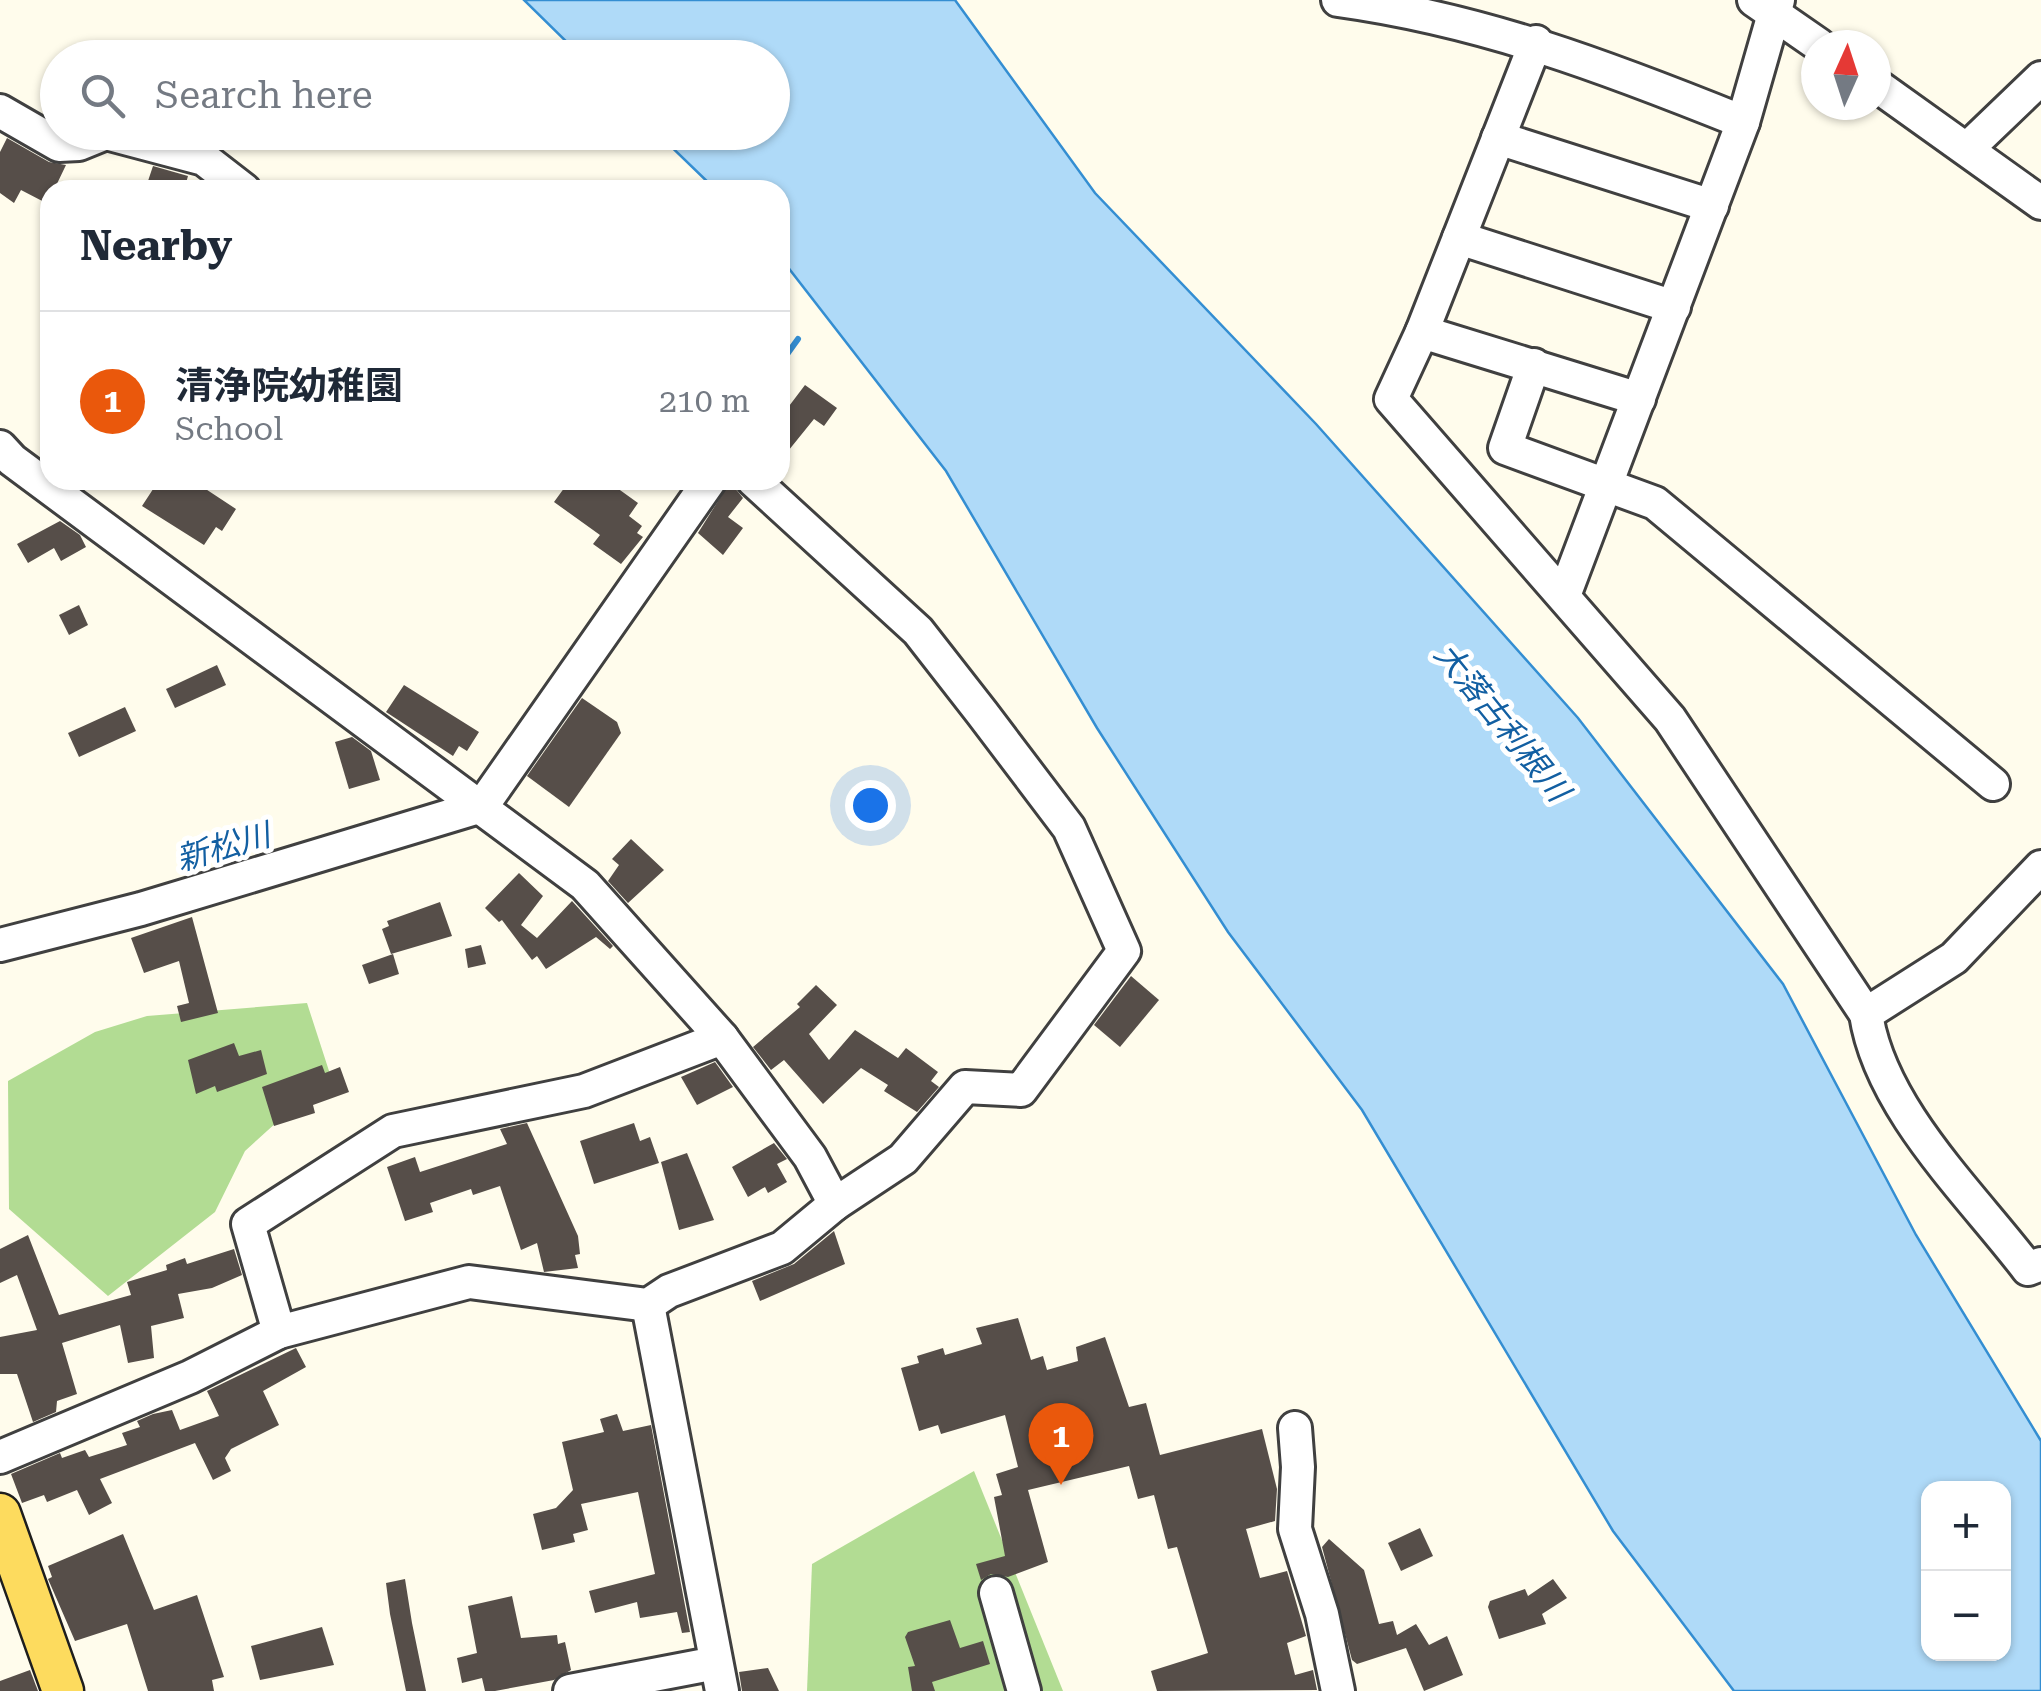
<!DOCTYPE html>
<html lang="en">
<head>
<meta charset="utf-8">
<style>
	body { margin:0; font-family:"Roboto Serif","Noto Sans JP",serif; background:#f2f2f3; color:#1f2937 }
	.controls { position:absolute; right:30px; bottom:30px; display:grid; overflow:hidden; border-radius:20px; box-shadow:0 2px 8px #0004 }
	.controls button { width:90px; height:90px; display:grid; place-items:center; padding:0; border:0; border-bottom:2px solid #e0e1e3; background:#fff; color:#1f2937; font:50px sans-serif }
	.compass { position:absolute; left:1801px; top:30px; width:90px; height:90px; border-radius:50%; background:#fff; box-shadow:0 2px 8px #0004; rotate:3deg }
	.you { position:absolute; left:870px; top:805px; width:35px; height:35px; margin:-25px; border:8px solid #fff; border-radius:50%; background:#1a73e8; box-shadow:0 0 0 15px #1a73e833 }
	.badge { display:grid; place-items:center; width:65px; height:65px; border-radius:50%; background:#ea580c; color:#fff; font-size:32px; font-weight:700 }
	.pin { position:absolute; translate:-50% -82px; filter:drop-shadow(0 2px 5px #0008) }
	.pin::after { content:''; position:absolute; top:52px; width:35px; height:30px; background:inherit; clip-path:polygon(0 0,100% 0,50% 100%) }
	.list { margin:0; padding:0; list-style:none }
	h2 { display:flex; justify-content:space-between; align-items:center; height:130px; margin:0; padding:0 40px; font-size:42px }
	h2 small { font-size:32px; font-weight:400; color:#747a83 }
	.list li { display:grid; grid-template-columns:65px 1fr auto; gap:30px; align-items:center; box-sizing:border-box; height:180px; padding:0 40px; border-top:2px solid #e0e1e3 }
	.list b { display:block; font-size:38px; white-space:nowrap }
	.list p { margin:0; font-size:32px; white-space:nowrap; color:#747a83 }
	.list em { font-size:32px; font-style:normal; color:#747a83 }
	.icon { flex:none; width:55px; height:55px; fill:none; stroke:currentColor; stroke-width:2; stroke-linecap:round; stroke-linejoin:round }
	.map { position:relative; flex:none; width:2041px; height:1691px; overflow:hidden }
	.search { position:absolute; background:#fff; box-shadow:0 2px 8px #0004; left:40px; top:40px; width:750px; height:110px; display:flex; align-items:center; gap:25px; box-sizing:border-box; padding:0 35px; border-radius:55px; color:#747a83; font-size:38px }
	.panel { position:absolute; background:#fff; box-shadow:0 2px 8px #0004; left:40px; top:180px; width:750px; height:310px; border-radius:30px }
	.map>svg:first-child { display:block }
</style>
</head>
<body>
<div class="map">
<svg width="2041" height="1691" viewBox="0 0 2041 1691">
	<rect width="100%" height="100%" fill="#fffcec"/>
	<g fill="#b2dc93">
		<path d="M307 1003 330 1074 245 1151 215 1212 108 1296 9 1209 8 1081 95 1032 147 1016Z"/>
		<path d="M974 1471 1063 1691H807L812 1564Z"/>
	</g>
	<path fill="#afdaf8" stroke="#348ed2" stroke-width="2.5" fill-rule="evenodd" d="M524 0H955L1095 193 1316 424 1578 718 1783 984 1916 1235 2041 1441V1691H1734L1613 1531 1362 1110 1228 932 1097 728 946 471 780 257V190H716L657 133 772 132V58L582 57ZM1928 1488H2004V1654H1928Z"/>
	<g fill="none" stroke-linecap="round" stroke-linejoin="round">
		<path stroke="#348ed2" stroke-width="6" d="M780 364 798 339"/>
	</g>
	<g fill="#564e49">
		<path d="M7 138 49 162 66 165 54 190H50L48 204 21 190 14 203 0 193V152Z"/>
		<path d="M153 166 188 176 184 190 146 187Z"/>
		<path d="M805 385 837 408 824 426 814 419 780 461V418Z"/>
		<path d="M159 480H192L236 509 222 531 216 527 204 545 142 506Z"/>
		<path d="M570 480H606L638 503 629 516 642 526 637 533 643 537 621 564 593 544 600 535 554 502Z"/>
		<path d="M730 482 743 498 728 517 743 528 723 555 698 533Z"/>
		<path d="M60 521 80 535 86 547 61 561 54 548 28 563 17 544Z"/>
		<path d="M79 605 88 625 69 635 59 615Z"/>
		<path d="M217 665 226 685 175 708 166 689Z"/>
		<path d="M404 685 479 732 467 751 459 746 453 756 386 712Z"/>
		<path d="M582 698 617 722 621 733 569 807 527 776Z"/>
		<path d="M125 707 136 731 79 757 68 733Z"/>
		<path d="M352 737 371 751 380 780 349 789 335 742Z"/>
		<path d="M631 839 664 870 628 903 608 881 619 865 612 859Z"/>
		<path d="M519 873 543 896 521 925 537 938 572 901 613 946 610 949 596 937 546 969 537 956 532 960 502 920 499 922 485 908Z"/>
		<path d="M440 902 452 936 391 954 382 929 389 926 387 921Z"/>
		<path d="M192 917 218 1013 181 1022 177 1006 189 1003 179 961 144 973 131 938Z"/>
		<path d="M481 945 486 964 468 968 465 949Z"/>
		<path d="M393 954 399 974 369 984 362 965Z"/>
		<path d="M1131 976 1159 1000 1120 1047 1094 1025Z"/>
		<path d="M816 985 837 1005 809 1034 829 1060 855 1030 898 1058 906 1048 938 1072 931 1081 939 1087 917 1112 884 1091 888 1085 861 1068 823 1104 784 1060 771 1070 753 1047 800 1007 797 1004Z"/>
		<path d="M234 1043 239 1056 261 1050 267 1074 217 1092 215 1086 196 1094 188 1060Z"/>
		<path d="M715 1062 733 1087 697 1105 681 1077Z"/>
		<path d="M322 1065 325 1073 340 1067 349 1092 313 1105 315 1113 274 1126 262 1087Z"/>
		<path d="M527 1123 578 1236 580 1254 575 1255 578 1268 544 1272 537 1243 521 1250 500 1186 473 1195 471 1189 430 1203 433 1212 405 1221 387 1167 415 1157 420 1172 507 1144 500 1129Z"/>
		<path d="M634 1123 640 1141 650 1137 659 1163 594 1184 580 1141Z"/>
		<path d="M774 1143 787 1159 777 1164 787 1182 768 1193 765 1187 748 1197 732 1167Z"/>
		<path d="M687 1153 714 1220 679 1230 661 1162Z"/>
		<path d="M834 1231 845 1264 760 1301 752 1281 794 1264Z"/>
		<path d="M28 1235 59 1315 131 1295 127 1282 167 1270 166 1265 185 1258 187 1264 234 1249 242 1275 212 1288 178 1294 184 1318 151 1326 154 1358 128 1363 120 1325 62 1343 77 1394 57 1401 56 1412 33 1422 17 1374H0V1337L37 1330 17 1275 0 1283V1249Z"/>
		<path d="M1018 1318 1031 1360 1043 1356 1047 1370 1078 1361 1076 1347 1105 1337 1129 1407 1146 1403 1160 1455 1262 1429 1277 1489 1275 1521 1246 1529 1260 1578 1287 1571 1306 1636 1287 1643 1295 1675 1313 1670 1317 1690 1157 1691 1151 1671 1208 1653 1177 1547 1168 1549 1154 1495 1138 1499 1129 1466 1028 1490 1048 1562 1008 1577 991 1574 981 1580 976 1564 1005 1556 994 1497 1002 1495 996 1474 1018 1467 1005 1415 941 1434 938 1425 919 1431 901 1368 919 1363 917 1356 943 1348 945 1355 982 1344 976 1328Z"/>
		<path d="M296 1348 306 1367 263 1391 279 1425 231 1449 225 1458 231 1471 213 1480 195 1443 100 1479 112 1503 89 1515 77 1490 47 1502 44 1495 22 1503 11 1474 60 1453 62 1458 85 1450 89 1457 127 1445 122 1433 140 1427 137 1421 153 1414 172 1410 180 1430 219 1416 207 1391Z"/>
		<path d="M617 1414 623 1431 651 1425 690 1632 682 1633 677 1612 640 1618 637 1602 595 1613 589 1591 655 1574 638 1492 581 1504 588 1530 573 1534 575 1542 542 1550 533 1514 556 1508 573 1490 562 1442 604 1432 600 1419Z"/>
		<path d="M1420 1528 1433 1556 1401 1571 1388 1543Z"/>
		<path d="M123 1534 154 1610 197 1595 224 1677 212 1680 214 1691H148L127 1624 75 1641 48 1579 52 1577 48 1566Z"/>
		<path d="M1329 1539 1364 1570 1379 1624 1393 1621 1397 1635 1416 1624 1429 1645 1447 1636 1463 1675 1424 1691 1406 1648 1357 1664 1352 1660 1322 1547Z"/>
		<path d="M405 1579 412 1623 426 1691H406L390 1614 386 1583Z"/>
		<path d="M1553 1579 1567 1598 1542 1614 1546 1624 1499 1639 1488 1607 1490 1601 1525 1589 1528 1596Z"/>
		<path d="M512 1596 521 1638 557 1635 558 1644 565 1642 571 1670 554 1680 495 1691H485L482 1678 462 1683 457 1658 477 1653 468 1606Z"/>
		<path d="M950 1620 960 1648 983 1641 990 1664 932 1682 935 1691H912L908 1667 915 1666 905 1637 908 1632Z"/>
		<path d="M322 1627 334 1665 260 1680 251 1646Z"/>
		<path d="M768 1668 779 1691H742L739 1672Z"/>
		<path d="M30 1670 38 1691H0V1681Z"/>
	</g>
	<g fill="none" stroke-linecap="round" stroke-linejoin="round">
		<g stroke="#404040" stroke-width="38">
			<g id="minor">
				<path d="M1338 0C1483 20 1609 68 1743 122"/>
				<path d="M1754 0 1819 45"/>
				<path d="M1536 42 1422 332 1391 399 1670 719 1866 1014"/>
				<path d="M1876 85 2041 203"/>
				<path d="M0 111 59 145 79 144 106 133 204 159 244 190"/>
				<path d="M1498 138 1712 206"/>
				<path d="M1967 149 2041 78"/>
				<path d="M1459 238 1674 307"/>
				<path d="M1422 332 1639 399"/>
				<path d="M1534 365 1505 448 1655 503 1993 784"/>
				<path d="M0 447 12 460 585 885 722 1038 810 1157 835 1204"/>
				<path d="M1565 593 1743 122 1778 0"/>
				<path d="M2041 867 1954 958 1866 1014C1880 1109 1972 1195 2028 1269L2041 1264"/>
				<path d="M0 945 141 909 482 806 710 480"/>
				<path d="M648 1305 722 1691"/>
				<path d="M279 1332 248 1224 393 1131 584 1091 722 1038"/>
				<path d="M1295 1428 1298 1467 1295 1529 1322 1614 1338 1691"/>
				<path d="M0 1457 190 1377 279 1332 469 1282 648 1305 669 1291 782 1248 835 1204 903 1159 965 1087 1021 1090 1124 951 1069 828 982 713 918 631 753 480"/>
				<path d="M996 1593 1024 1691"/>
				<path d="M570 1691 716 1663"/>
			</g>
		</g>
		<g stroke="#1e1e1e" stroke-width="45">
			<path id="major" d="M0 1514 63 1691"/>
		</g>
		<use href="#minor" stroke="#fff" stroke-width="32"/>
		<use href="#major" stroke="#fddb5e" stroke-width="40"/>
	</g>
	<g text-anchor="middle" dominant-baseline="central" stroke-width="10" stroke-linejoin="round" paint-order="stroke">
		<g font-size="32" font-style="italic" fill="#125fa2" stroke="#fff">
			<text transform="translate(1502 722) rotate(51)">大落古利根川</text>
			<text transform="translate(223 847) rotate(-16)">新松川</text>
		</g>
	</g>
</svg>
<div class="controls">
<button>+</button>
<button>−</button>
</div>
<svg class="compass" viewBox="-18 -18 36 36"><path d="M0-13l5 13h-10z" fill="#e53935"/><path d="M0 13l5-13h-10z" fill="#747a83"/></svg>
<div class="you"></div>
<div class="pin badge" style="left:1061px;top:1485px">1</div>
<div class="search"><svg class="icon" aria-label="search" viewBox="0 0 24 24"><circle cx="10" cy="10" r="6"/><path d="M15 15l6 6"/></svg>Search here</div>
<section class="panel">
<h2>Nearby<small></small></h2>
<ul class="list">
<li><span class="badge">1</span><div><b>清浄院幼稚園</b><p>School</p></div><em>210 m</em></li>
</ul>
</section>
</div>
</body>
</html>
